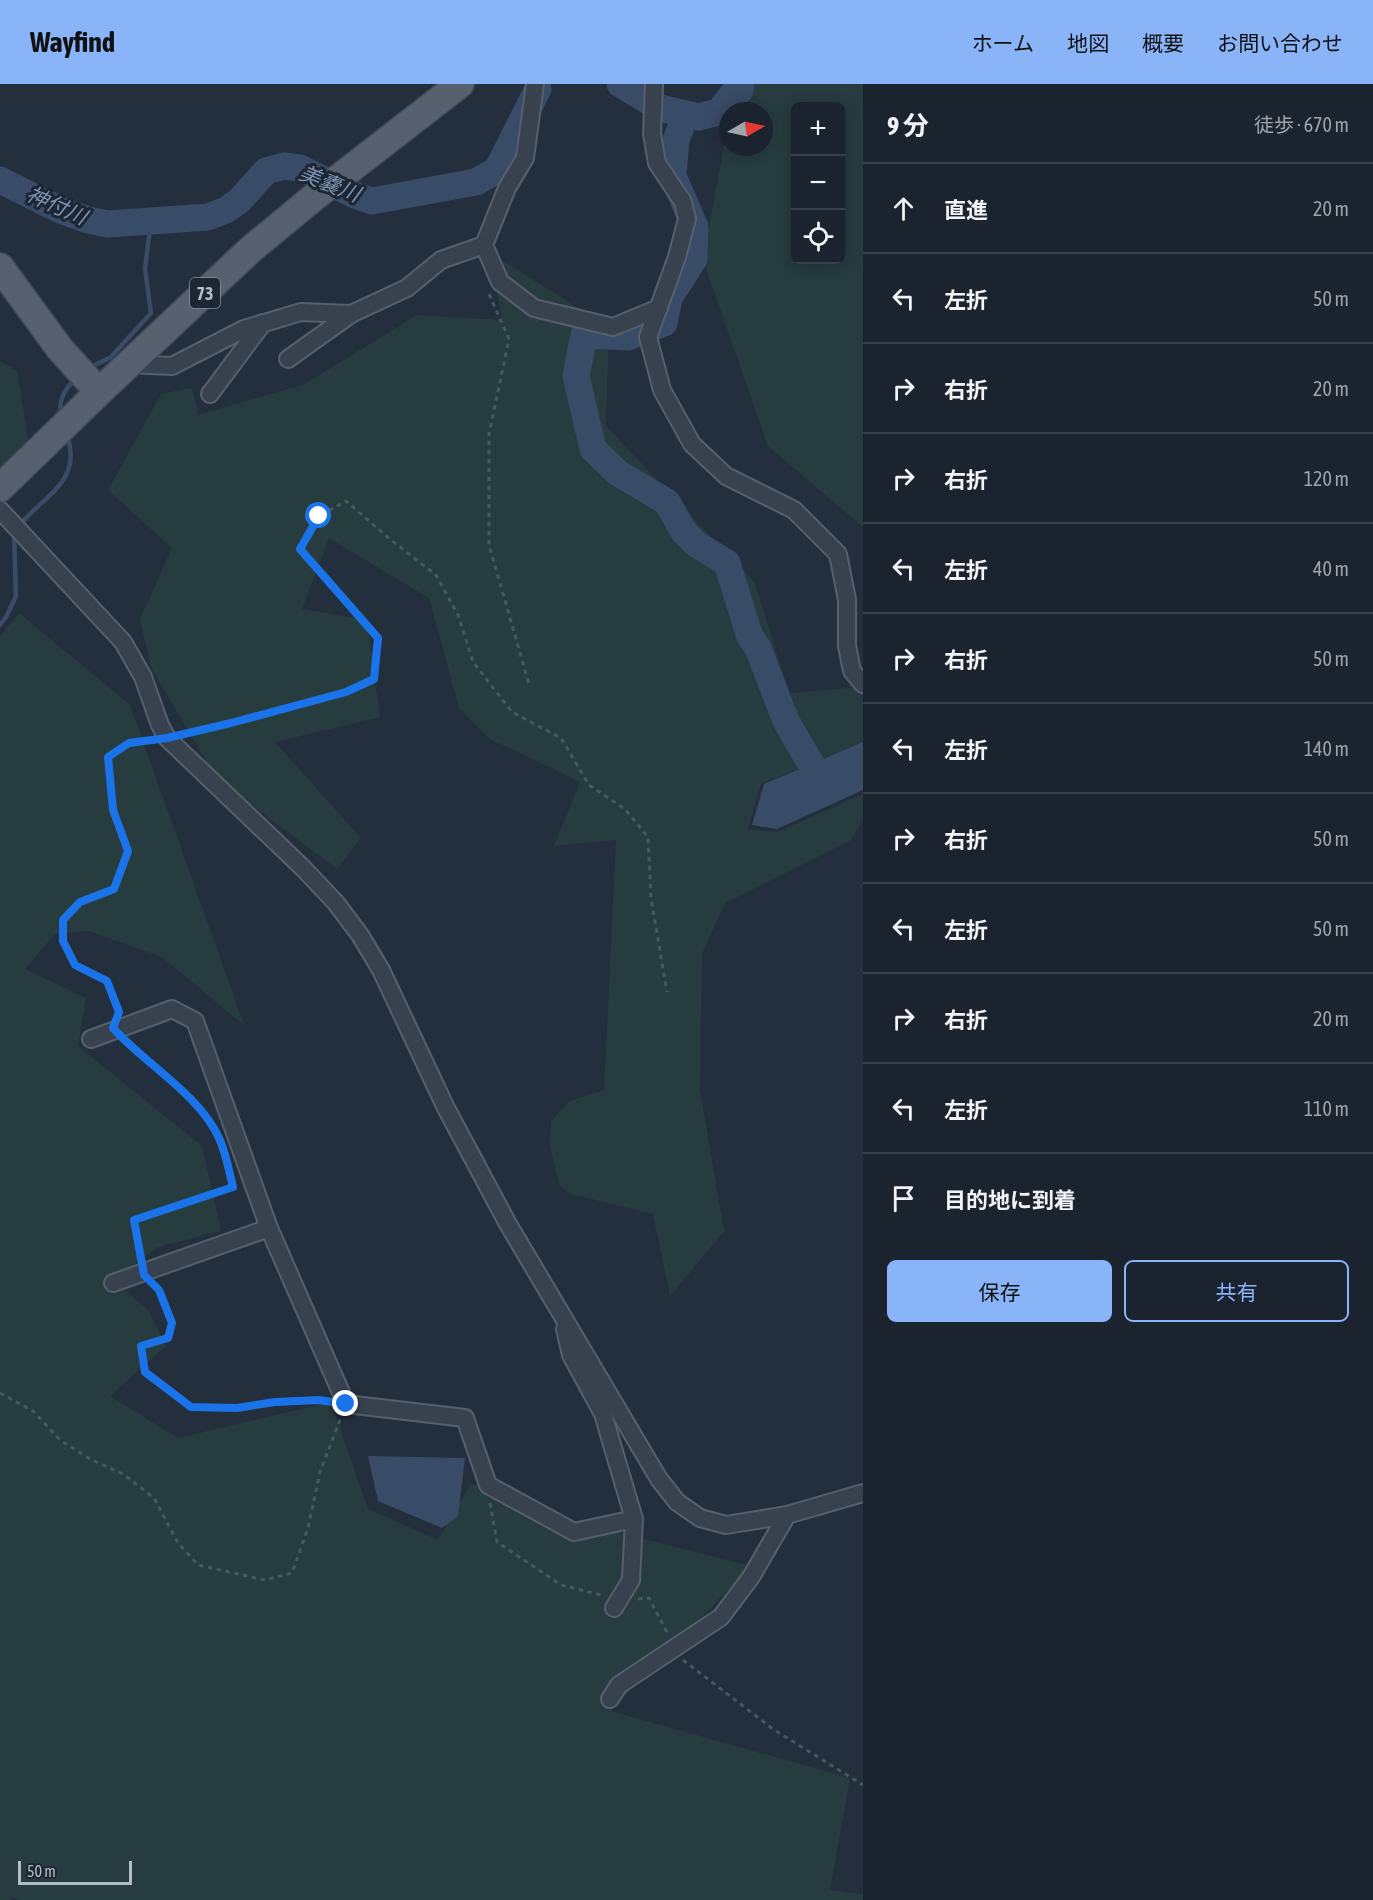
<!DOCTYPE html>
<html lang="ja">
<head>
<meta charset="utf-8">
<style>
	body { margin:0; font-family:"Asap Condensed","Noto Sans JP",sans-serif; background:#282f3a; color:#f1f3f6 }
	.controls { position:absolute; right:18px; top:18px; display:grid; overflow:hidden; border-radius:9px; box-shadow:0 3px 15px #0003 }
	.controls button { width:54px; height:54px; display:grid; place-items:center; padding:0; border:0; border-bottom:2px solid #39404a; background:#1b232e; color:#f1f3f6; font:30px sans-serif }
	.compass { position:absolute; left:719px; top:18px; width:54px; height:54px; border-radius:50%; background:#1b232e; box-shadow:0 3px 15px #0003; rotate:81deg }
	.scale { position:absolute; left:18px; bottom:15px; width:114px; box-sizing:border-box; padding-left:6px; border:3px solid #b4bcc9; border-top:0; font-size:16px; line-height:21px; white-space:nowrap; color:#b4bcc9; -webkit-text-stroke:4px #1d2633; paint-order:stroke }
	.stop { position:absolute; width:18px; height:18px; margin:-14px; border:4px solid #1a73e8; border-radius:50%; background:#fff }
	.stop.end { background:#1a73e8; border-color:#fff; box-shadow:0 2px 6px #0008 }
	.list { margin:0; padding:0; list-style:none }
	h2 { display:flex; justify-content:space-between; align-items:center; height:78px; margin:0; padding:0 24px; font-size:26px }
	h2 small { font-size:20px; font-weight:400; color:#a0a4aa }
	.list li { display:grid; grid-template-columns:39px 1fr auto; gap:18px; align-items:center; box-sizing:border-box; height:90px; padding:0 24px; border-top:2px solid #39404a }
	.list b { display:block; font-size:22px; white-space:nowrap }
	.list em { font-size:20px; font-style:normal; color:#a0a4aa }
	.actions { display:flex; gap:12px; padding:18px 24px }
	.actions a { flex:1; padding:14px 0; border:2px solid #8ab4f8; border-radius:9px; text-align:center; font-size:21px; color:#8ab4f8 }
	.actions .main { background:#8ab4f8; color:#111 }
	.icon { flex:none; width:33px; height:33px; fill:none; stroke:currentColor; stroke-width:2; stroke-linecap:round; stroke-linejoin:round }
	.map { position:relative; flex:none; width:863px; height:1816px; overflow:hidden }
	header { display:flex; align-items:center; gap:36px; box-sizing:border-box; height:84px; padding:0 30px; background:#8ab4f8; color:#111 }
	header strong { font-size:28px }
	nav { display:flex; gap:33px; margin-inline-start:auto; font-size:21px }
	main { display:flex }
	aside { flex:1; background:#1b232e }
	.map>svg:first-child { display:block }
</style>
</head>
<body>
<header>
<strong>Wayfind</strong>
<nav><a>ホーム</a><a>地図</a><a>概要</a><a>お問い合わせ</a></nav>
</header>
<main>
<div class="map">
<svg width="863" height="1816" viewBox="0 0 863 1816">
	<rect width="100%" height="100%" fill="#242f3e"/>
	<g fill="#263c3f" fill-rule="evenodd">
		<path d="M748 0H863V443L768 362 703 176 728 40V63H764V27H730L732 20ZM840 22V176H796V22Z"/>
		<path d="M490 169 609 243 606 342 755 499 789 609 863 603V658L761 700 748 745 777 748 863 710V735L851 756 725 819 702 870 700 1006 724 1147 670 1212 653 1130 571 1110 560 1102 550 1062 551 1037 570 1017 604 1006 616 756 554 762 580 698 490 655 459 624 429 514 329 454 302 525 367 536 380 633 275 658 361 754 337 785 217 695 151 584 140 535 172 464 108 406 161 310 192 304 198 331 305 300 417 231 502 236Z"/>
		<path d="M0 277 17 287 29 359 0 390Z"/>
		<path d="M19 529 130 621 244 941 162 873 89 847 55 850 25 885 86 914 78 962 202 1062 221 1147 158 1163 114 1196 148 1226 166 1262 110 1312 178 1354 331 1318 368 1425 438 1456 471 1399 569 1436 751 1482 611 1627 850 1694 830 1806 863 1810V1816H20L13 1813 10 1816H0V552Z"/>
	</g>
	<g fill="#394c67">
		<path d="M863 658V706L777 745 752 741 764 700Z"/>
		<path d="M368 1372 465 1374 458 1432 442 1444 378 1417Z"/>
	</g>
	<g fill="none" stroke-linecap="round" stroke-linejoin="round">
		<g stroke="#394c67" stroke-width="4.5">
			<path d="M89 284 111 273 151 229 145 185 151 137"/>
			<path d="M61 332C58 317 64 305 76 295"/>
			<path d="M19 442C43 411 83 399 67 351"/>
			<path d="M0 541 6 533 16 512 14 449"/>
		</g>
		<g stroke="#394c67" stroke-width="27">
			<path d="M620 0 660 24 698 33 719 28 732 11 740 6 741 0"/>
			<path d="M686 30 676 56 673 92 695 143 694 175 669 214 664 239 628 253 584 251 576 292 593 365 618 389 667 418 684 448 696 460 727 479 750 553 758 564 786 637 811 680"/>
			<path d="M0 96 58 125 88 136 108 140 208 133 226 126 239 117 266 87 284 82 300 84 357 112 372 117 476 98 497 86 538 5"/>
		</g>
		<g stroke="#565f6c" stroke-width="20">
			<g id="street">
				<path d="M535 0 525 74 507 104 484 161 500 198 534 224 613 243 659 224"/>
				<path d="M654 0 652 50 657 79 683 118 687 135 677 173 648 253 662 306 692 360 726 392 794 426 838 470 847 516V562L852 587 863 600"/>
				<path d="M288 275 351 230"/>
				<path d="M129 280 172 282 244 245 301 228 351 230 407 204 441 176 484 161"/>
				<path d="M210 310 263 239"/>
				<path d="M0 426 123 558 143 593 160 641 167 654 303 784 336 819 360 851 381 886 446 1024 508 1140 659 1395 677 1418 700 1434 726 1441 787 1431 863 1409"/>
				<path d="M91 955 172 925 195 937 269 1144 113 1199"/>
				<path d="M269 1144 346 1320 465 1334 488 1401 574 1448 634 1435 603 1330 571 1271 565 1245"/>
				<path d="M614 1524 631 1496 634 1435"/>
				<path d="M610 1615 619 1601 721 1533 751 1493 787 1431"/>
			</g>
		</g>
		<g stroke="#414a57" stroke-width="30">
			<g id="primary">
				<path d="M0 183 60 265 99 308"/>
				<path d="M0 404 99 308 250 166 313 114 460 0"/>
			</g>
		</g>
		<g stroke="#44595c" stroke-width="3" stroke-dasharray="4.5 4.5" stroke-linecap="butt">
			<path d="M489 210 509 255 489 350V461L529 600"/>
			<path d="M186 649 346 608 374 595 378 554 300 465 319 432 346 417 391 456 436 491 458 531 473 578 512 628 561 654 589 701 625 725 648 753 651 814 667 908"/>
			<path d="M119 928 107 897 75 881 63 857V836L80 818 114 805 128 767 113 726 108 673 129 659 153 656"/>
			<path d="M126 959 201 1026 219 1054 233 1103 134 1136 141 1175"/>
			<path d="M154 1201 159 1206 172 1239 168 1254 141 1262 145 1289 191 1323 237 1325 275 1318 327 1317"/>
			<path d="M0 1309 33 1327 60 1356 90 1375 123 1390 154 1414 178 1459 198 1481 265 1496 292 1489 308 1444 320 1388 341 1333"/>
			<path d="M490 1419 497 1458 561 1501 605 1512"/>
			<path d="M638 1515 649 1514 669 1552"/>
			<path d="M683 1576 773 1645 863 1701"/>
		</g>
		<use href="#street" stroke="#38414e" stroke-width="16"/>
		<use href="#primary" stroke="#56606e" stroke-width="27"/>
	</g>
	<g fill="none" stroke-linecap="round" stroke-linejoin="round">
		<path stroke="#1a73e8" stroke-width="8" d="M319 432 300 465 378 554 374 595 346 608 231 639 167 654 129 659 108 673 113 726 128 767 114 805 80 818 63 836V857L75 881 107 897 119 928 113 944C145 980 199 1010 219 1054 226 1069 229 1087 233 1103L134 1136 144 1191 159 1206 172 1239 168 1254 141 1262 145 1288 191 1323 237 1324 275 1318 319 1316 346 1320"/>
	</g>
	<g text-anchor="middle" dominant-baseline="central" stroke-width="6" stroke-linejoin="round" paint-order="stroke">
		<rect fill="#1d2633" stroke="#878f9c" stroke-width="1.5" x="190" y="194" width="30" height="30" rx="4.5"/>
		<g font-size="18" font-weight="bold" fill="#b4bcc9">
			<text x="205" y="209">73</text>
		</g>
		<g font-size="21" font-style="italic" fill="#7c92b1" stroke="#1d2633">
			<text transform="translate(330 99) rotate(22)">美嚢川</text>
			<text transform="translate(57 121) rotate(24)">神付川</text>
		</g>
	</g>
</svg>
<div class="controls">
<button>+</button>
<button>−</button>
<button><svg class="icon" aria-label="locate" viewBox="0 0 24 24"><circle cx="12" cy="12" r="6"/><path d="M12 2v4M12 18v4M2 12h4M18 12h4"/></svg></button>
</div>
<svg class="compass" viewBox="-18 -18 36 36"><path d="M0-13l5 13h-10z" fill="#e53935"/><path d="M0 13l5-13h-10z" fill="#a0a4aa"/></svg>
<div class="scale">50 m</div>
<div class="stop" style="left:319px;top:432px"></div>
<div class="stop end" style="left:346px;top:1320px"></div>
</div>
<aside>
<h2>9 分<small>徒歩 · 670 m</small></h2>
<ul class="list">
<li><svg class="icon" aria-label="ahead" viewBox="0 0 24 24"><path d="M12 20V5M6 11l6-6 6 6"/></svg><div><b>直進</b></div><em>20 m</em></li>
<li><svg class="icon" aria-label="left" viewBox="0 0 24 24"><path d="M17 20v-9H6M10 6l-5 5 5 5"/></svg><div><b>左折</b></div><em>50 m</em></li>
<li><svg class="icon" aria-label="right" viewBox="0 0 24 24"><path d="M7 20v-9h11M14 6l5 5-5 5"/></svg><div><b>右折</b></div><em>20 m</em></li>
<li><svg class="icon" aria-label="right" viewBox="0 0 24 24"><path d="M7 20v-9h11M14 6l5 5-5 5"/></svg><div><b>右折</b></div><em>120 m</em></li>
<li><svg class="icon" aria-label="left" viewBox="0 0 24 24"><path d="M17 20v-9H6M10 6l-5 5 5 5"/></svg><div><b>左折</b></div><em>40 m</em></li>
<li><svg class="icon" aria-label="right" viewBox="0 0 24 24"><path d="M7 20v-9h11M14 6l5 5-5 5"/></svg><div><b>右折</b></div><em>50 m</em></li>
<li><svg class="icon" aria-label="left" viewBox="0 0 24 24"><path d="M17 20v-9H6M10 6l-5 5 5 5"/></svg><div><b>左折</b></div><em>140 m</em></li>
<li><svg class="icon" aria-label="right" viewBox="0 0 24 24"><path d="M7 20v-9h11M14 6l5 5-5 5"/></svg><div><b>右折</b></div><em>50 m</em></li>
<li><svg class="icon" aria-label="left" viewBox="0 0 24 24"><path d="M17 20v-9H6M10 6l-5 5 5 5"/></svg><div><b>左折</b></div><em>50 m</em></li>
<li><svg class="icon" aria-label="right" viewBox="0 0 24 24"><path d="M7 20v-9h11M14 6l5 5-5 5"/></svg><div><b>右折</b></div><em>20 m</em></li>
<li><svg class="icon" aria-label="left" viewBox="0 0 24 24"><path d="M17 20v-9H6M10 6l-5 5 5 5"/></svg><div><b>左折</b></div><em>110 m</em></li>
<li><svg class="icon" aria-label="arrive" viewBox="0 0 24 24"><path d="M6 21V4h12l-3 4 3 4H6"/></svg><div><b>目的地に到着</b></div></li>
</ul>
<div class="actions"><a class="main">保存</a><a>共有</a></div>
</aside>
</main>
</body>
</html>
